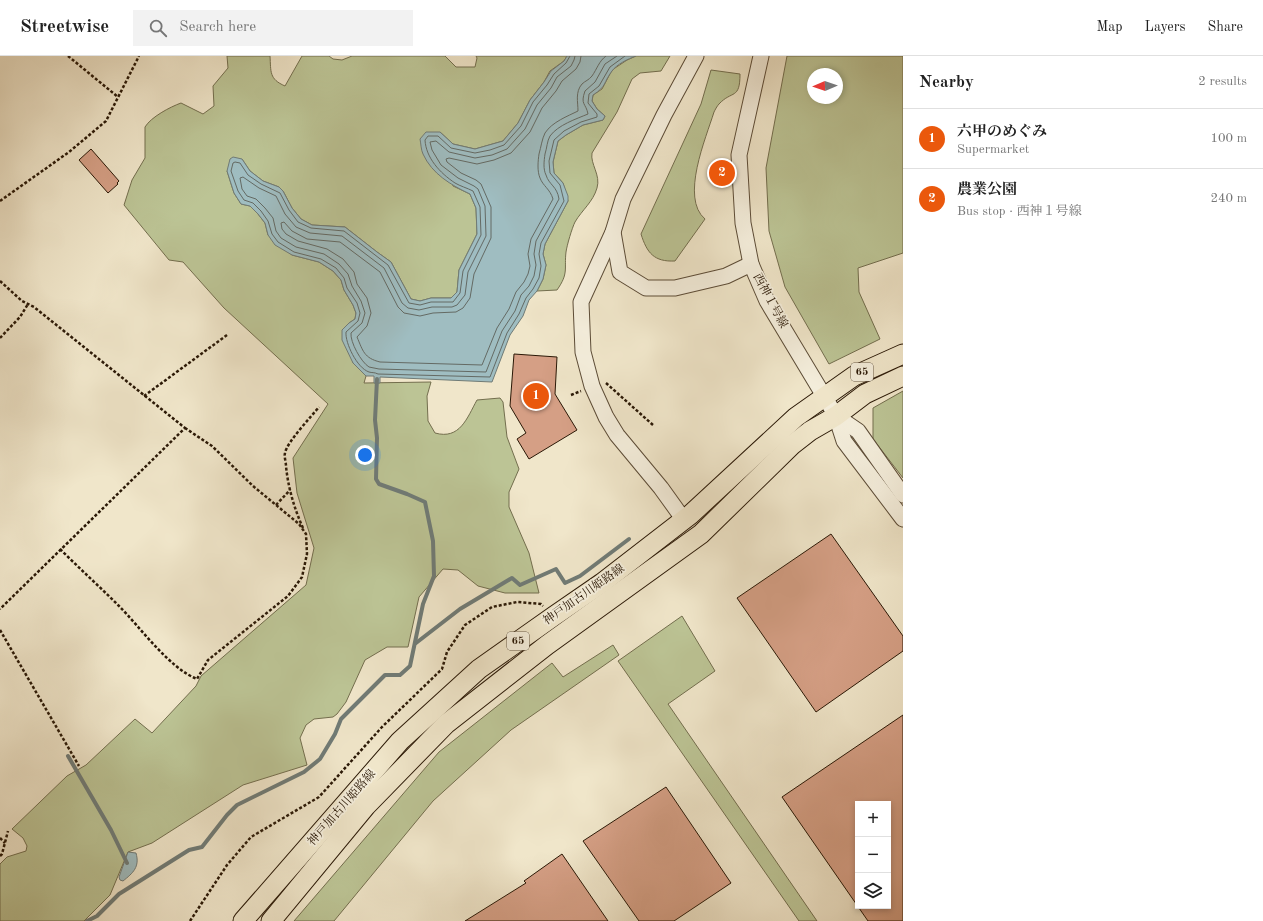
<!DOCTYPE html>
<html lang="en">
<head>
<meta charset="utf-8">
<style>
	body { margin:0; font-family:"Old Standard TT","Noto Serif JP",serif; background:#f2f2f2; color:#222 }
	.controls { position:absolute; right:12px; bottom:12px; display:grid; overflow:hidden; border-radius:0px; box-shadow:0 2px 6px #0003 }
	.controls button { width:36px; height:36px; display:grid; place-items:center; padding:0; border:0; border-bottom:1px solid #e0e0e0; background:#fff; color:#222; font:20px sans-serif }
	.compass { position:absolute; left:807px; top:12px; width:36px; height:36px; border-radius:50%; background:#fff; box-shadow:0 2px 6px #0003; rotate:268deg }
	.you { position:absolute; left:365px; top:399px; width:14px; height:14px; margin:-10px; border:3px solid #fff; border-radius:50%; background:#1a73e8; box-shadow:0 0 0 6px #1a73e833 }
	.badge { display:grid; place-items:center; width:26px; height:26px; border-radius:50%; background:#ea580c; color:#fff; font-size:13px; font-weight:700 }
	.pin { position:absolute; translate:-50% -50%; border:2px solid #fff; box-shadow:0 1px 4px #0006 }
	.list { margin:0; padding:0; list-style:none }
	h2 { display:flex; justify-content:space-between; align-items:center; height:52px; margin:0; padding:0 16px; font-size:17px }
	h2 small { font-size:13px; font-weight:400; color:#767676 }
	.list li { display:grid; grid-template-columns:26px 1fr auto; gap:12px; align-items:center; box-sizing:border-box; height:60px; padding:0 16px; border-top:1px solid #e0e0e0 }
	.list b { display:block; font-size:15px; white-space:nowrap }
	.list p { margin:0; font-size:13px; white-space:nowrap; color:#767676 }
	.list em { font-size:13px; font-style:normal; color:#767676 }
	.icon { flex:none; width:22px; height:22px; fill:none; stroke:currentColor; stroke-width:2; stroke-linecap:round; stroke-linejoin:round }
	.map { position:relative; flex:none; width:903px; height:865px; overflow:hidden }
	header { display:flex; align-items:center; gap:24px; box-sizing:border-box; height:56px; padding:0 20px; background:#fff; border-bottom:1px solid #e0e0e0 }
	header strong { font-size:19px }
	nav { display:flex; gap:22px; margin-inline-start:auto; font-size:14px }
	.search { width:280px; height:36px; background:#f2f2f2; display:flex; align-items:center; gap:10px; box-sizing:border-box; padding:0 14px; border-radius:0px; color:#767676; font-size:15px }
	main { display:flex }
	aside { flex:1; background:#fff }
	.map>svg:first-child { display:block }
</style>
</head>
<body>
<header>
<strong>Streetwise</strong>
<div class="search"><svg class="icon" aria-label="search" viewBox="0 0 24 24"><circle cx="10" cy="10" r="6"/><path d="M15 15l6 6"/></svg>Search here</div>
<nav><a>Map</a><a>Layers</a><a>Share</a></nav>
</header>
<main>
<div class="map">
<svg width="903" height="865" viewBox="0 0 903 865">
	<rect width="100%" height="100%" fill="#f0e6ca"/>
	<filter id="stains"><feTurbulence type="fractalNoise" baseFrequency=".005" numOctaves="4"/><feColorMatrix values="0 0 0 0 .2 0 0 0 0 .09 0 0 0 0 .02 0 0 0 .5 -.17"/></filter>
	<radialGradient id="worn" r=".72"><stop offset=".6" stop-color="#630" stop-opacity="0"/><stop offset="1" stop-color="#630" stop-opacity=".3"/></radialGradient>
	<g fill="#bcc495" stroke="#736e4e" fill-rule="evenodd">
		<path d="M227 0H270C271 16 269 23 285 30L302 0H329L333 3 342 4 352 0H445L456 11H475L477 2 476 0H567L564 5 550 15 544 26 530 44 518 67 503 85 475 93 453 88 440 76 453 130 470 138 476 152 477 178 459 214 457 236 451 242H431L420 245 411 243 391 206 377 196 345 171 312 169 301 163 292 152 283 135 279 131 263 125 250 115 242 103 227 115 234 137 241 148 250 150 258 158 265 167 268 179 292 199 319 206 333 215 341 224 344 234 353 249 356 257 355 263 349 267 353 307 366 320 364 327 431 326 427 340 428 365 435 377C460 384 467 362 477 344L500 342 503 346 507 381 519 413 509 436V451L529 497 539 537H505L478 530 458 514 443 513 419 541 408 591H387L365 604 346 646 337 658 333 661 314 663 306 669 300 682 307 709 243 729 152 787 128 796 110 839 84 865H0V808L7 801 26 795 27 790 23 782 12 773 67 720 86 709 135 663 152 677 196 630 201 620 306 529 314 492 297 437 293 402 328 348 224 252 183 206 169 204 124 149 132 124 145 102V71C151 61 170 51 181 47L203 58 214 50 213 30 228 12Z"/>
		<path d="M636 0H670L661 15 640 17 632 23 617 56 592 97C590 108 601 119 597 132 593 146 582 154 575 166 572 172 567 189 566 196 564 213 569 217 557 234L537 235 543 223 546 209 543 198 545 188 568 145 563 127 554 117 553 106 558 85 566 79 583 69 603 64 605 60 597 53 592 45 593 39 602 33 612 14 627 4Z"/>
		<path d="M787 0H903V197L858 212 859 236 880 283 829 308 785 231 769 175 766 112ZM813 18H837V42H813Z"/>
		<path d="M711 14 740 18C740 44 732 34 719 48 717 50 715 54 714 56 706 82 680 142 705 163L675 205C654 206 647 197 641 178L701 48Z"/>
		<path d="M903 335V422L873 383V352Z"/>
		<path d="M682 560 715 615 668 648 817 865H799L618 605Z"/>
		<path d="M613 589 619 599 511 674 433 745 334 865H294L439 696 552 607 563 621Z"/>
	</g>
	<g fill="#9fbdc1" stroke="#707b76">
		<path d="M567 0H636C628 3 617 8 612 15 603 27 607 30 593 39L592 45 597 53 605 60 603 64 583 69 566 79 558 85 553 106 554 117 563 127 568 140V145L545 188 543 198 546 209 543 223 537 235 529 244 523 260 510 279 492 326 380 321V327H374V320H366L353 307 342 284V274L349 267 355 263 356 257 353 249 344 234 341 224 333 215 319 206 292 199 275 189 268 179 265 167 258 158 250 150 241 148 234 137 227 115 230 103 233 101 242 103 250 115 263 125 279 131 283 135 292 152 301 163 312 169 345 171 377 196 391 206 411 243 420 245 431 242H451L457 236 459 214 477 178 476 152 470 138C451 129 432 118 423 98 421 94 421 88 420 83L426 76H440L453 88 475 93 503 85 518 67 530 44 544 26 551 15 564 5Z"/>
		<path d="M128 796 136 797C140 811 133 817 123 825L120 824 119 821Z"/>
	</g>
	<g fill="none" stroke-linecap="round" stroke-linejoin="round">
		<g stroke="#646a64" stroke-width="1">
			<path d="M570 0 566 7 554 18 547 29 533 46 521 70 504 89 490 94 475 97 451 92 438 80H428L425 84C426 102 440 117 455 127 460 130 467 132 473 135L480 151 481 179 463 215 460 237 453 246H431L420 249 409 247 388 209 344 175 311 172 298 166 289 154 280 137 261 128 248 119 240 107 235 106 233 107 231 115 238 135 244 144 253 147 261 155 268 165 272 178 278 186 294 196 321 203 336 212 344 222 347 232 357 247 360 257 358 265 346 276C345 287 357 312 369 316 372 317 374 316 378 318L490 321 507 277 519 258 526 242 533 233 539 222 541 210 539 198 541 187 564 145 560 129 550 117 549 105 554 84 564 75 581 66 597 61V58L588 47 589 38 599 30 610 11 625 0"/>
			<path d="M575 0 574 4 571 10 557 21 551 32 537 49 525 73 507 93 492 99 475 102 449 96 436 85 430 86 432 94 441 109 458 122 474 130 478 133 485 150 486 180 468 216 465 239 457 249 452 251H432L419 254 408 252 402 247 384 212 342 180 310 177 296 171 285 158 276 140 259 132 243 121 240 122 242 133 247 140 256 143 265 152 273 162 276 175 281 182 296 191 324 198 339 208 348 218 352 230 361 245 365 257 362 267 351 277C350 286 361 306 369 311 372 312 376 312 379 313L486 316 502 275 515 255 521 239 529 230 534 220 536 209 534 198 536 185 559 143C557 130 549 129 546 119 543 113 544 105 545 98 547 92 547 85 550 80 558 69 576 63 588 58 586 47 580 49 585 35L595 26 605 8 617 0"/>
			<path d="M581 0 580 6 576 13 562 25 556 35 542 52 530 76 511 97 494 104 477 108 449 102 446 103 447 106 461 117 476 124 481 128 491 151V182L474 218 470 242 463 252 456 256 433 257 420 260 404 257 398 251 380 216 340 186 307 183 292 175 284 166 281 167 282 173 286 178 298 185 327 193 343 203 354 216 357 228 367 242 371 257 367 270 357 281C363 295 364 302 380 306L482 309 497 272 509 253 516 236 524 226 528 218 530 210 528 198 531 183 553 143C550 133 543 130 540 122 537 115 538 105 539 98 541 91 542 83 545 77 552 66 568 60 578 55 578 46 575 36 582 28 585 25 589 24 592 20 597 13 599 5 606 0"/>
		</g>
		<g stroke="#707b76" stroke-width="4">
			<path d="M416 587 460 553 512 522 520 529 556 513 565 527 580 520 629 483"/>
			<path d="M68 700 111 774 127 807"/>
			<path d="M87 865 97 860 119 838 189 794 202 791 227 759 237 749 304 716 320 703 335 678 341 663 385 619H400L410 610 423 548 434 520 433 485 425 446 407 438 379 428 376 423 377 382 375 364 377 323"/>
		</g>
	</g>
	<g fill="#d59f85" stroke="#2a1806" fill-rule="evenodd">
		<path d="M91 93 119 125 117 127 118 128 108 137 79 104Z"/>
		<path d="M514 298 557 301 555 338 577 374 529 403 517 383 526 377 510 350Z"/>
		<path d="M831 478 903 580V595L816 656 737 542Z"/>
		<path d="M903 659V865H868L782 741ZM858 748H888V850H858Z"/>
		<path d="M666 731 731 827 674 865H639L583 785Z"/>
		<path d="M562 798 608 865H465L526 827 524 825Z"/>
	</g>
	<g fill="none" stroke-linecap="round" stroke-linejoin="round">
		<g stroke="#5c4c37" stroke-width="17">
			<g id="tertiary">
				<path d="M761 0 739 99 743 167 751 208 767 245 836 360 844 385 903 463"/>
				<path d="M613 176 620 216 646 232H675L726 220 751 208"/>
				<path d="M836 360 858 375 903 439"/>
				<path d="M684 464 661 432 617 379 606 361 592 330 583 296 581 246 613 176 623 143 664 59 696 0"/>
			</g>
		</g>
		<g stroke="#2a1806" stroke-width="21">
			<g id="primary">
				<path d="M243 865 400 685 479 613 554 560 602 527 690 459 796 361 854 320 903 298"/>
				<path d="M271 865 366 750 446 668 547 589 701 478 792 389 810 375 836 360 865 338 903 320"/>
			</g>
		</g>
		<g stroke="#2a1806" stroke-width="2.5" stroke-dasharray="3 2" stroke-linecap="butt">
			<path d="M68 0 118 41"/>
			<path d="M0 145 69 96 106 65 139 0"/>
			<path d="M0 225 22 245 34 251 185 372 0 553"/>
			<path d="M0 282 20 261 28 248"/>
			<path d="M606 327 653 369"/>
			<path d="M571 339 581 335"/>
			<path d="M144 340 227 279"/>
			<path d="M276 449 290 434"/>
			<path d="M303 472C294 452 288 431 286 410 286 406 284 401 285 397 287 386 311 361 319 351"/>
			<path d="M60 493C80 513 100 531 119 550 141 572 169 612 197 623L208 604 288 540 302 521 307 498 306 478 299 468 253 430 212 390 185 372"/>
			<path d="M0 574 79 710"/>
			<path d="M0 782 5 787"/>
			<path d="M0 800 2 798 8 775"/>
			<path d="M190 865 227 809 251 781 319 741 382 671 442 613 447 596 465 569 492 551 517 546 541 548 543 550"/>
		</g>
		<use href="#tertiary" stroke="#f5efdd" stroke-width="15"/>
		<use href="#primary" stroke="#f0e6ca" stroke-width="19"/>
	</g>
	<g text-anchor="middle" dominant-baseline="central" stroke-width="3.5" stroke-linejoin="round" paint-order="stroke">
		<g fill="#f5efdd" stroke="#675846" stroke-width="1">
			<rect x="851" y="307" width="22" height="18" rx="3"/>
			<rect x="507" y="576" width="22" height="18" rx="3"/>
		</g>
		<g font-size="11" font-weight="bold" fill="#2a1806">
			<text x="862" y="316">65</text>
			<text x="518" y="585">65</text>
		</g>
		<g font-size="12" fill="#2a1806" stroke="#f5efdd">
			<text transform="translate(770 245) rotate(62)">西神１号線</text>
			<text transform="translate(584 539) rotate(-35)">神戸加古川姫路線</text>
			<text transform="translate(342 752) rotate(-49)">神戸加古川姫路線</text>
		</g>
	</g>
	<rect width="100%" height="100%" filter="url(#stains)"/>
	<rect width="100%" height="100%" fill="url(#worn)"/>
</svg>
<div class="controls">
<button>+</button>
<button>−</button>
<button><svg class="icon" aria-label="layers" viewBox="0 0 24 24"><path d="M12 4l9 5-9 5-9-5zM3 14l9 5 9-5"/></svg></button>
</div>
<svg class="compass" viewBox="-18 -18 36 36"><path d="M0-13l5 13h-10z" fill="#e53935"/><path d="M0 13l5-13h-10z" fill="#767676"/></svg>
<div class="you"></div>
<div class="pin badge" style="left:536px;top:340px">1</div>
<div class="pin badge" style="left:722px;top:117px">2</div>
</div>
<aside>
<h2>Nearby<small>2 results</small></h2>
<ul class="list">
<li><span class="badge">1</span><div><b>六甲のめぐみ</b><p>Supermarket</p></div><em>100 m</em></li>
<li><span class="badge">2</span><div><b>農業公園</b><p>Bus stop · 西神１号線</p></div><em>240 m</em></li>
</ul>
</aside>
</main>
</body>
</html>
